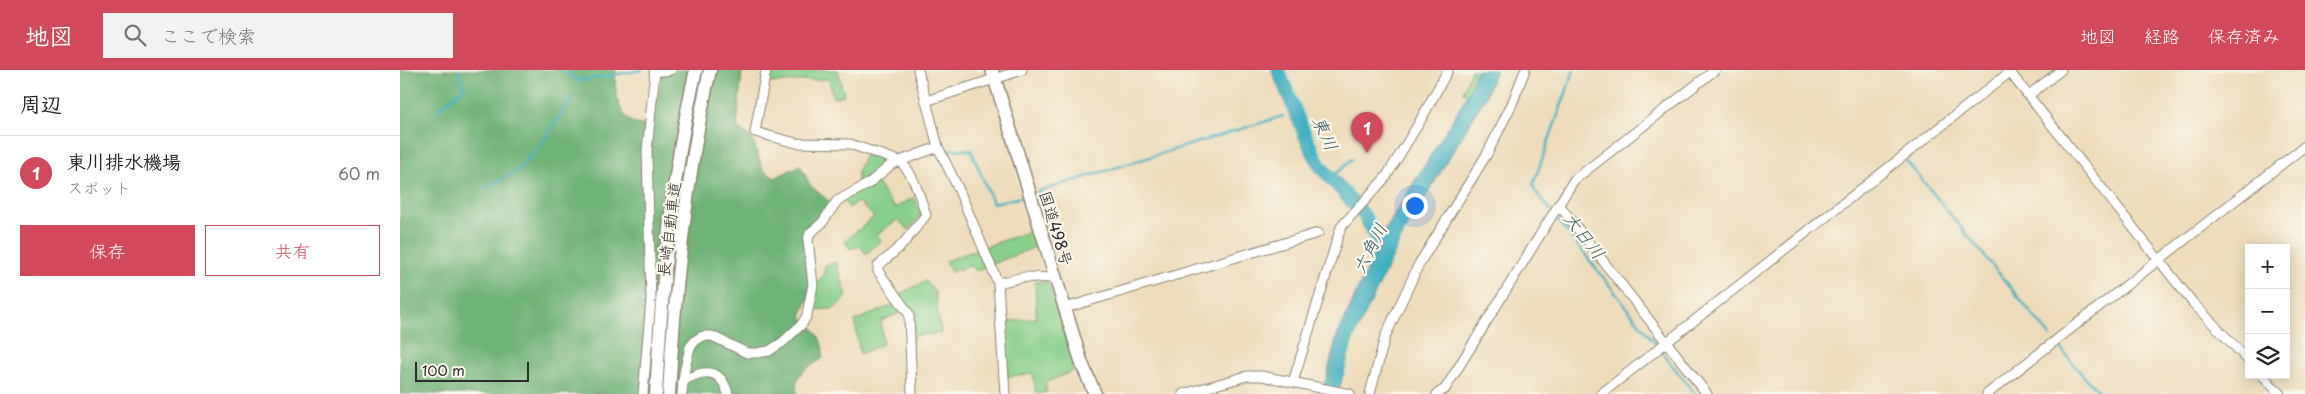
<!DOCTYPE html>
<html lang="ja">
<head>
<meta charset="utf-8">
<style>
	body { margin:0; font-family:"Playpen Sans","Klee One",sans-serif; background:#f2f2f2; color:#222 }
	.controls { position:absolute; right:15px; bottom:15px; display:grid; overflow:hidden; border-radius:0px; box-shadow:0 2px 12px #0003 }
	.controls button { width:45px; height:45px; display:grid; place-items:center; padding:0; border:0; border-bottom:1px solid #e0e0e0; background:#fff; color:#222; font:25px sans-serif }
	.scale { position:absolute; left:15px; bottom:12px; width:114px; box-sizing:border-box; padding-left:5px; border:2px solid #2b2b2b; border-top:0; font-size:14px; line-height:18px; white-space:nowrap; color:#2b2b2b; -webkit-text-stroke:4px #fbf7ec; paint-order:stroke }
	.you { position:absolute; left:1014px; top:135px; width:18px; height:18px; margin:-12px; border:4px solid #fff; border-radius:50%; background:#1a73e8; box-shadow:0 0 0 8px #1a73e833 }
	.badge { display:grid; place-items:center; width:32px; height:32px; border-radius:50%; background:#d1495b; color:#fff; font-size:16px; font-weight:700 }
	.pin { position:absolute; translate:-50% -41px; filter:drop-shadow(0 1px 2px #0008) }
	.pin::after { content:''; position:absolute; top:26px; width:18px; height:15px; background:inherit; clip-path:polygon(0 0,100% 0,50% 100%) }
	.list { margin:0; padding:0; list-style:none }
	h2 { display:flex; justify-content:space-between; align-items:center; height:65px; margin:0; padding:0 20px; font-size:21px }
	h2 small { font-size:16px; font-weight:400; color:#767676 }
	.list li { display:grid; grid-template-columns:32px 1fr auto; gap:15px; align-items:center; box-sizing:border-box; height:75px; padding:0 20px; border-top:1px solid #e0e0e0 }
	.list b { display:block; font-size:19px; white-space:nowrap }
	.list p { margin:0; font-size:16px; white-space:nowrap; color:#767676 }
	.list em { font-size:16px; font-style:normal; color:#767676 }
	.actions { display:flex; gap:10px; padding:15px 20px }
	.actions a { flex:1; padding:11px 0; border:1px solid #d1495b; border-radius:0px; text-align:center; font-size:18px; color:#d1495b }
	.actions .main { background:#d1495b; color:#fff }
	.icon { flex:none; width:28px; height:28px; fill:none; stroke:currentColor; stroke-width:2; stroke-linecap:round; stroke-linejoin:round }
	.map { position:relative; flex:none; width:1905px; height:324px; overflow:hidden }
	header { display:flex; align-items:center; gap:30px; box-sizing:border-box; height:70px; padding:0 25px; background:#d1495b; color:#fff }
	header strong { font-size:24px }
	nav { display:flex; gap:28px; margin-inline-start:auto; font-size:18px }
	.search { width:350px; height:45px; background:#f2f2f2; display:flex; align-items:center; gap:12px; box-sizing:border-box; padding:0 18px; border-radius:0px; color:#767676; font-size:19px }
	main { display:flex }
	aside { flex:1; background:#fff }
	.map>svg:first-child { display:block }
</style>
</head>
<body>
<header>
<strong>地図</strong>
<div class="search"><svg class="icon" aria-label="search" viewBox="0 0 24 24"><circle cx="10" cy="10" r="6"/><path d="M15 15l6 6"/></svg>ここで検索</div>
<nav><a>地図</a><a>経路</a><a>保存済み</a></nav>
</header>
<main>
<aside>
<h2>周辺<small></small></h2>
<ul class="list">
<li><span class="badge">1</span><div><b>東川排水機場</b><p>スポット</p></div><em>60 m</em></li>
</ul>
<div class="actions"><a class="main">保存</a><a>共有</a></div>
</aside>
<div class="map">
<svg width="1905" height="324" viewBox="0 0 1905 324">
	<rect width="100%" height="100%" fill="#fbf7ec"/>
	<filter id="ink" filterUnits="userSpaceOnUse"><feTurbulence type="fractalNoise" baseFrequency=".02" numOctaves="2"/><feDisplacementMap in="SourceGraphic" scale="10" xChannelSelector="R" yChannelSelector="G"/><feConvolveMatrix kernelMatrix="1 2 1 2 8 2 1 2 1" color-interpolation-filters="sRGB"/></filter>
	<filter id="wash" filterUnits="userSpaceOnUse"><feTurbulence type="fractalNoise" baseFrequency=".0096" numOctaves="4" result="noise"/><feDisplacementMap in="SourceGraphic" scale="20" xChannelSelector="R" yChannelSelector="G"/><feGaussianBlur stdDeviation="1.12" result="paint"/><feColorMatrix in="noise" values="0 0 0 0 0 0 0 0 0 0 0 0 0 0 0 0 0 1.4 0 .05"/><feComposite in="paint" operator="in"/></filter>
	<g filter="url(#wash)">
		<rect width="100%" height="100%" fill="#eedcba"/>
		<g fill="#88cf8a" stroke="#5a7d5a">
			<path d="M369 0H438L444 25 433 28 429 9 369 13Z"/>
			<path d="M1071 0H1077L1067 26 1063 22Z"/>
			<path d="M466 83 489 92 473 108 495 138 514 127 522 145 508 160 498 149 477 165 481 171 466 184 460 176 450 179 445 171 474 147 458 132 449 138 441 127 457 117V102Z"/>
			<path d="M633 160 638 176 575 201 570 196 551 202 545 191Z"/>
			<path d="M436 192 447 226 434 239 413 240 415 212 423 207 425 195Z"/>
			<path d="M526 211 535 223 541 263 514 266 515 245 499 224Z"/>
			<path d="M648 211 675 300 645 313 647 322 636 324 633 303 607 307 604 252 636 248 635 212Z"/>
			<path d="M495 234 502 242 481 251 483 274 460 284 455 251Z"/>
		</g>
		<path fill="#6eb276" stroke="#4c6e50" d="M0 0H216C213 17 218 49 237 54 242 56 248 55 253 56L263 0H342L337 58 352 68 363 100 375 108 400 95 411 116 431 133 421 148 407 160 404 173 410 215 408 229 401 246C414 258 426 271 422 289 407 298 393 304 397 324H0Z"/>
		<path fill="#43b0c0" stroke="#376e76" d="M1077 0H1096L1085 28 1005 161 952 272 938 324H922L937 266 984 161 1067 26Z"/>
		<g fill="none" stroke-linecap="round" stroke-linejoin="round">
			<g stroke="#43b0c0" stroke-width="2.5">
				<path d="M162 0 179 11 242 0"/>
				<path d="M37 40 62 20 64 14 59 5 60 0"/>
				<path d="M535 54 544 79 571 80 593 133 622 127"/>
				<path d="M1505 89 1651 267"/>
				<path d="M931 108 952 89"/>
				<path d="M84 119 116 102 138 79 173 27"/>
				<path d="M637 122 883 46"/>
				<path d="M1151 141 1135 121 1133 115 1174 0"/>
				<path d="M1154 145 1258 277"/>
				<path d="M1657 274 1686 309 1702 324"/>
				<path d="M1261 281 1295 324"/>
			</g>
			<path stroke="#43b0c0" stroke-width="14" d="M878 0 907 70 920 96 963 144 986 183"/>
		</g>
	</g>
	<g filter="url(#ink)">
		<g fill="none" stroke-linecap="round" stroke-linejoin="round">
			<g stroke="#8c8472" stroke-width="11">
				<g id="minor">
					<path d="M366 0 355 62 396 73 450 74 499 91C514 102 520 128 526 145L502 175 478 196V201L509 244 512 324"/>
					<path d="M518 0 538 77 558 118 598 213 605 324"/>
					<path d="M1608 0 1793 233 1849 291"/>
					<path d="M254 2 271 0"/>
					<path d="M1629 25 1661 0"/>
					<path d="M526 31 622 0"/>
					<path d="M1160 136 1307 324"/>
					<path d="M598 213 624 207 656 208"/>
					<path d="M665 238 918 163"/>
					<path d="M1862 305 1880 324"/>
					<path d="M282 312C302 299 321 297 328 324"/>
					<path d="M893 312 941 157 986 107 1019 53 1048 0"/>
					<path d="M243 324 251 229 247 81 255 0"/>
					<path d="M282 324 284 303 290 277 296 270 303 266H312L347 283H357L369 281 383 272 402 254 407 245 413 215 408 170 410 163 422 153 437 131 468 114 492 94 538 77"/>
					<path d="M783 324 847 306H862L950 324"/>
					<path d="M970 324 985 267 1019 194 1087 84 1112 34 1125 0"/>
					<path d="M1037 324 1045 319 1174 110 1315 0"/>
					<path d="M1201 324 1610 2"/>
					<path d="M1587 324 1905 76"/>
				</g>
			</g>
			<g stroke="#8c8472" stroke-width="15">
				<g id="highway">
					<path d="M592 0 682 294 695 324"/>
					<path d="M256 324C262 216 271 105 296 0"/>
					<path d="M269 324C275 216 286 106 310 0"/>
				</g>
			</g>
			<use href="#minor" stroke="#fff" stroke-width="9"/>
			<use href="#highway" stroke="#fff" stroke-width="12"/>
		</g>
	</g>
	<g text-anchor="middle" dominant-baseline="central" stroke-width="4.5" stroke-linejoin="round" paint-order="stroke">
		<g font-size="16" fill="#2b2b2b" stroke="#fbf7ec">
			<text transform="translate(657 158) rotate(73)">国道498号</text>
			<text transform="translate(268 159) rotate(-83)">長崎自動車道</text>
		</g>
		<g font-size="18" font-style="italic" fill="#335a5f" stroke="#fbf7ec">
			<text transform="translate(926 63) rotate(66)">東川</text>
			<text transform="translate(1185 165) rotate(52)">大日川</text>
			<text transform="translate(969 178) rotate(-63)">六角川</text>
		</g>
	</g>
</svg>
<div class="controls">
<button>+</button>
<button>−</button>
<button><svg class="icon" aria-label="layers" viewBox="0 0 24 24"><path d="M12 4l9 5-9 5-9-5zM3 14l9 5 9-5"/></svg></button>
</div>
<div class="scale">100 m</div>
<div class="you"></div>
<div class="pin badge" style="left:967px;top:83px">1</div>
</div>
</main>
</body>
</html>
